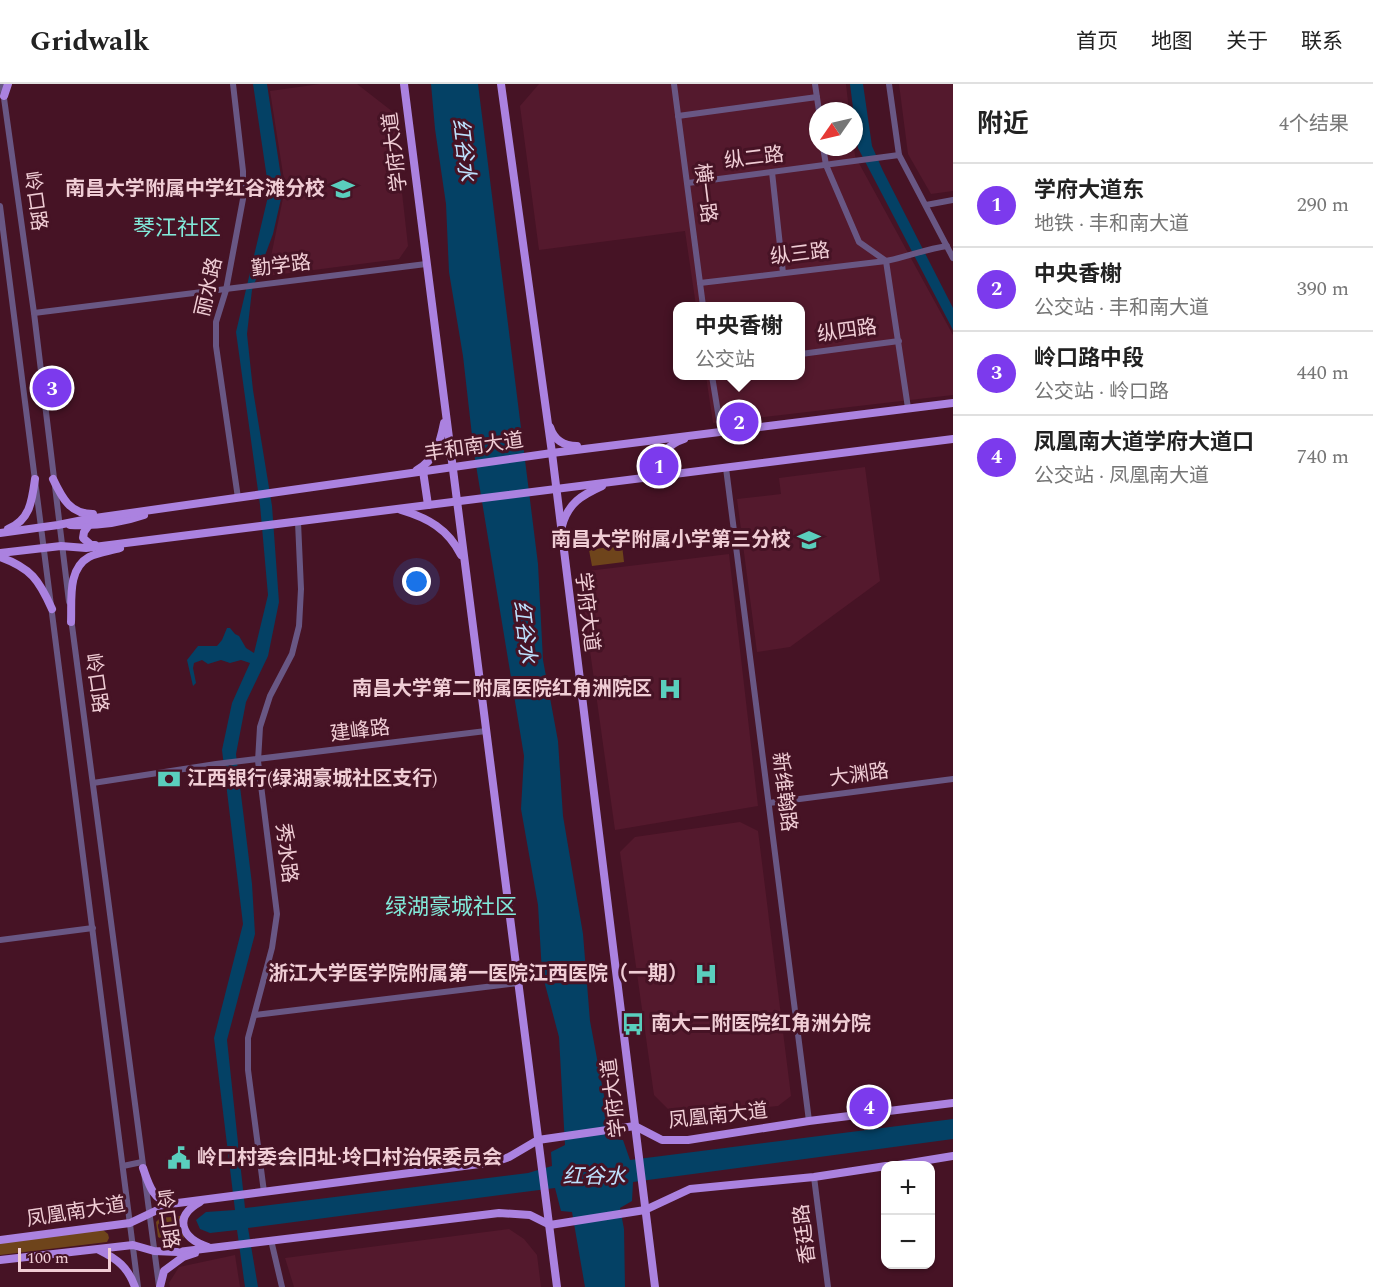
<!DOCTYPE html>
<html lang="zh">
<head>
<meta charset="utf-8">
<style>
	body { margin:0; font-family:Spectral,"Noto Sans SC",serif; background:#f2f2f2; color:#222 }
	.controls { position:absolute; right:18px; bottom:18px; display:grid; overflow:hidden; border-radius:12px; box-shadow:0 2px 4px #0004 }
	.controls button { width:54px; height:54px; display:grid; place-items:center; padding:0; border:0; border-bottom:2px solid #e0e0e0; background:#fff; color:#222; font:30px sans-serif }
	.compass { position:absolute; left:809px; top:18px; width:54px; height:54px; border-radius:50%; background:#fff; box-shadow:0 2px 4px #0004; rotate:236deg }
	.scale { position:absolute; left:18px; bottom:15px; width:93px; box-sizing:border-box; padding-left:6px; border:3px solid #f0cdd5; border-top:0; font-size:16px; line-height:21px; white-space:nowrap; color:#f0cdd5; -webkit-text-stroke:4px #461325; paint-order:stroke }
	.you { position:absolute; left:417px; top:498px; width:21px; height:21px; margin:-15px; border:4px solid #fff; border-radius:50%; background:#1a73e8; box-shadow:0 0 0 9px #1a73e833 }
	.badge { display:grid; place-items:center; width:39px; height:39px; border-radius:50%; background:#7c3aed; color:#fff; font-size:20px; font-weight:700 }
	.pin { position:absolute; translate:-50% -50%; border:3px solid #fff; box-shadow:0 2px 6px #0006 }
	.popup { position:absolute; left:673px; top:218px; width:132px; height:78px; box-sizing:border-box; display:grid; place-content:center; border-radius:12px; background:#fff; filter:drop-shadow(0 2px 4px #0005); font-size:20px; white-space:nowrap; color:#767676 }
	.popup b { font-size:22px; color:#222 }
	.popup::after { content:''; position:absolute; left:50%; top:100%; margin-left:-12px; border:12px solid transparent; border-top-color:#fff }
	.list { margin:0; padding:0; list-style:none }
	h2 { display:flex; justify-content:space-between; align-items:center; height:78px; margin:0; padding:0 24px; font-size:26px }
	h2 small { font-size:20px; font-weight:400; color:#767676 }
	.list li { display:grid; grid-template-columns:39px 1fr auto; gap:18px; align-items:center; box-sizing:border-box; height:84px; padding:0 24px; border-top:2px solid #e0e0e0 }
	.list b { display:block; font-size:22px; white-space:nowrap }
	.list p { margin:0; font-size:20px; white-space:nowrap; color:#767676 }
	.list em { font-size:20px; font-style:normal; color:#767676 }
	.map { position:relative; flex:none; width:953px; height:1203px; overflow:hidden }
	header { display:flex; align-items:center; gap:36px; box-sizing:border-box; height:84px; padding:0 30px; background:#fff; border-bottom:2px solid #e0e0e0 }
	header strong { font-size:28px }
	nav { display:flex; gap:33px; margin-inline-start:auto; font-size:21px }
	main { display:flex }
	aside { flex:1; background:#fff }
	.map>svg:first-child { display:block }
</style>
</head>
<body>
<header>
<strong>Gridwalk</strong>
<nav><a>首页</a><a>地图</a><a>关于</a><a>联系</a></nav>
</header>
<main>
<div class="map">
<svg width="953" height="1203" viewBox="0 0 953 1203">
	<rect width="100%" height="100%" fill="#461325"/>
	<g fill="#54192d">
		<path d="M320 0H357L393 28 408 162 399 175 267 192 283 114 284 96 270 7Z"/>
		<path d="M539 0H846L849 27H818V63H854L855 72 953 251V311L713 339 706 292H801V222H696L685 147 539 166 520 22Z"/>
		<path d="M899 0H953V107L931 110 908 70Z"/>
		<path d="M865 383 880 497 790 563 757 568 737 415 781 410 779 394Z"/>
		<path d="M729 470 758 722 615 746 579 488Z"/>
		<path d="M740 738 758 747 791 1012 778 1022 675 1032 654 1011 620 768 635 753Z"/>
		<path d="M509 1145 524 1155 537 1171 541 1203H294L285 1174Z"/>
		<path d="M235 1171 240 1203H170L169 1199 179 1183Z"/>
	</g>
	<g fill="#6e441b">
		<path d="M622 461 624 478 592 482 589 466Z"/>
		<path d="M181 1132 180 1138 184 1154 164 1156 158 1153 156 1138 160 1134Z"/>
		<path d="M103 1146 108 1150 109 1154 107 1158 0 1171V1159Z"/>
	</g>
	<g fill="#044165">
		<path d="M253 0H267L283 106 273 150 252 206 247 250 253 306 272 422 279 518 268 572 246 618 236 670 252 800 255 850 227 956 245 1124 528 1089 552 1082 551 1068 565 1061 559 953 542 889 538 821 521 725 524 672 474 369 463 272 449 188 446 120 435 45 431 0H478L538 480 543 576 558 657 563 732 583 850 590 937 612 1055 623 1056 630 1076 953 1035V1055L633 1098 632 1117 620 1124 624 1145 625 1203H585L572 1128 561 1127 555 1104 248 1144 258 1203H245L237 1146 210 1149 200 1145 196 1136 206 1128 235 1126 214 954 243 840 222 666 232 619 250 579 241 576 230 579 221 576 208 580 202 576 194 579 193 584 196 599 193 602 187 576 198 562H217L222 556 227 544H230L235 550 239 552 246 564 254 569 268 511 260 421 236 248 269 108Z"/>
		<path d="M850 0H863L872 62 883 87 953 224V246L858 64Z"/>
	</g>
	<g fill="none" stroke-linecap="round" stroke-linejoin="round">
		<g stroke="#695784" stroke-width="6">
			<path d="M2 0 34 229 69 518"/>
			<path d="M233 0 243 87V115L226 206 216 238V262L238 414"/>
			<path d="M674 0 703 222"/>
			<path d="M815 0 819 27"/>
			<path d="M889 0 899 71 953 174"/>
			<path d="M678 32 817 13"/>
			<path d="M823 63 826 81 859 158 886 177 908 324"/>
			<path d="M772 88 783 189"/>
			<path d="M688 99 899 71"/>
			<path d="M926 121 953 116"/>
			<path d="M0 122 138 1203"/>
			<path d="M700 199 886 177C907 173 926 165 947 162"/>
			<path d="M34 229 426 180"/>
			<path d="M801 270 899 257"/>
			<path d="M712 292 721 347"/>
			<path d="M726 384 809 1037"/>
			<path d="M71 534 159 1202"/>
			<path d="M93 699 216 680 486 647"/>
			<path d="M769 719 953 695"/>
			<path d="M0 856 93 844"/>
			<path d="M255 931 518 899"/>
			<path d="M123 1082 142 1078"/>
			<path d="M814 1093 828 1203"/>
			<path d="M264 1108 248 986V954L272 864 277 830 258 677 260 643 270 612 292 570 299 542 301 505 298 438"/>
			<path d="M271 1156 282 1203"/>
		</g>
		<g stroke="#ab82e0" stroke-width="8">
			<path d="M404 0 557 1203"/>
			<path d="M501 0 552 369 655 1203"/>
			<path d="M4 12 8 0"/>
			<path d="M550 343C554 356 564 362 577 362"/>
			<path d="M417 386C436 375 440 359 444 339"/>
			<path d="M423 387 428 421"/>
			<path d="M671 388 664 386C659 369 669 360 684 355"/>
			<path d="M53 395C62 414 70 430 93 430"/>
			<path d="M401 426C428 434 448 445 461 471"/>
			<path d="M70 441C95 442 121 439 144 431"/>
			<path d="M89 441 84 448 83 454 91 461H95"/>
			<path d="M562 442C568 419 582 411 602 402"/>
			<path d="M8 445C30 436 32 417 35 395"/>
			<path d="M0 449 58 441 88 435 552 369 953 319"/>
			<path d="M0 469 61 462 86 464 953 355"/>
			<path d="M0 473C31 484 39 496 52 525"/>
			<path d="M71 538C72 517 67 485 89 473 98 468 111 467 120 464"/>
			<path d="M892 1082 953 1072"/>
			<path d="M143 1084C149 1101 152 1114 170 1120"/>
			<path d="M200 1118C173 1133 181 1154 208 1163"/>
			<path d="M0 1156 130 1139 170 1120 495 1078 509 1073 538 1056 635 1042 662 1056H688L809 1037 953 1019"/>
			<path d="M99 1166C117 1175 128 1183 135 1203"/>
			<path d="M0 1176 133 1161 154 1167 178 1168 499 1129 530 1131 550 1141 645 1126 690 1105 814 1093 886 1082"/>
			<path d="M160 1203 164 1187 183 1173 195 1169"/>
		</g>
	</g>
	<defs>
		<g id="school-bare" transform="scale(1.8)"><path d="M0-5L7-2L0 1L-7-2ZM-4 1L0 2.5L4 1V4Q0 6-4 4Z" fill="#5acebd" stroke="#461325" stroke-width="2.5" paint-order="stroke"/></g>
		<g id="hospital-bare" transform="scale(1.8)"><path d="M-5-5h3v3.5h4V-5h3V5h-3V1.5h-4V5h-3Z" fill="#5acebd" stroke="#461325" stroke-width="2.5" paint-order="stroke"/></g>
		<g id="bank-bare" transform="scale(1.8)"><path d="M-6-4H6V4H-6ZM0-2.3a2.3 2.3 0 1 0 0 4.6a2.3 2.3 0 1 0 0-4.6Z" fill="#5acebd" stroke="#461325" stroke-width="2.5" paint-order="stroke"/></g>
		<g id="bus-bare" transform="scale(1.8)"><path d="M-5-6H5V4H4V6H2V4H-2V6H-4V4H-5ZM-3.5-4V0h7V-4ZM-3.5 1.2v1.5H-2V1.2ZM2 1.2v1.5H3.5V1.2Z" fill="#5acebd" stroke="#461325" stroke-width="2.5" paint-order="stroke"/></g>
		<g id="civic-bare" transform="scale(1.8)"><path d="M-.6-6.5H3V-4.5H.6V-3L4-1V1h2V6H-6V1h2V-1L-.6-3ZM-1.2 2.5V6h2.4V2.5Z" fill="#5acebd" stroke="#461325" stroke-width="2.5" paint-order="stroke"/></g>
	</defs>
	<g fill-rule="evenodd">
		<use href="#school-bare" x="343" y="105"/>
		<use href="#school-bare" x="809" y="456"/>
		<use href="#hospital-bare" x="670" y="605"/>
		<use href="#bank-bare" x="169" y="695"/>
		<use href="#hospital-bare" x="706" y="890"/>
		<use href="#bus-bare" x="633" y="940"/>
		<use href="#civic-bare" x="179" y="1074"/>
	</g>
	<g text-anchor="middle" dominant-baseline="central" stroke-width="6" stroke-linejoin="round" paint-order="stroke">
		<g font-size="20" fill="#f0cdd5" stroke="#461325">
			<text transform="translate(395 68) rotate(-97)">学府大道</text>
			<text transform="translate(754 74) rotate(-7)">纵二路</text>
			<text transform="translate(705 109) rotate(83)">横一路</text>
			<text transform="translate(35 117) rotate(82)">岭口路</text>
			<text transform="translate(800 170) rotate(-7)">纵三路</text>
			<text transform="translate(281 182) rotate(-7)">勤学路</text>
			<text transform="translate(209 203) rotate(-77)">丽水路</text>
			<text transform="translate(847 247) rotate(-8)">纵四路</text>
			<text transform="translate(474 363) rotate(-8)">丰和南大道</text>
			<text transform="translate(587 528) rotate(83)">学府大道</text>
			<text transform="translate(96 599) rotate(82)">岭口路</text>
			<text transform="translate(360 647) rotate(-7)">建峰路</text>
			<text transform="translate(859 691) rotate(-8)">大渊路</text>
			<text transform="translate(784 708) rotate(83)">新维翰路</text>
			<text transform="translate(286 769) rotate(83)">秀水路</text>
			<text transform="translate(614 1014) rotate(-97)">学府大道</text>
			<text transform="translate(718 1032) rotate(-6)">凤凰南大道</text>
			<text transform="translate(76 1128) rotate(-9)">凤凰南大道</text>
			<text transform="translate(167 1135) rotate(82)">岭口路</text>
			<text transform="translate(805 1150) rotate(-97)">香廷路</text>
		</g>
		<g font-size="20" font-weight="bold" fill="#f0cdd5" stroke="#461325" text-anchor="end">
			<text x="325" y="105">南昌大学附属中学红谷滩分校</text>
			<text x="791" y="456">南昌大学附属小学第三分校</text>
			<text x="652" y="605">南昌大学第二附属医院红角洲院区</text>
			<text x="187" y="695" text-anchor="start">江西银行(绿湖豪城社区支行)</text>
			<text x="688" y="890">浙江大学医学院附属第一医院江西医院（一期）</text>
			<text x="651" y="940" text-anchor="start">南大二附医院红角洲分院</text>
			<text x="197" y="1074" text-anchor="start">岭口村委会旧址·坽口村治保委员会</text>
		</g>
		<g font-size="21" font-style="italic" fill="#bee2fe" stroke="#461325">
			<text transform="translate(463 66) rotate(83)">红谷水</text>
			<text transform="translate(524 548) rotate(83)">红谷水</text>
			<text x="594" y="1093">红谷水</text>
		</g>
		<g font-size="22" fill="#82eada" stroke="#461325">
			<text x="177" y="144">琴江社区</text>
			<text x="451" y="823">绿湖豪城社区</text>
		</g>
	</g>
</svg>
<div class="controls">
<button>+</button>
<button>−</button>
</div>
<svg class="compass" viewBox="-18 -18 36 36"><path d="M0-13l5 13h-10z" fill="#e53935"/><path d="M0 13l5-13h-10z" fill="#767676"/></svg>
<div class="scale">100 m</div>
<div class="you"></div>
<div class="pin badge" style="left:659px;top:382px">1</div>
<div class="pin badge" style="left:739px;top:338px">2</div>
<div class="popup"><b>中央香榭</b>公交站</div>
<div class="pin badge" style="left:52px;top:304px">3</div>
<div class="pin badge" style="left:869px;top:1023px">4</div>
</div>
<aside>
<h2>附近<small>4个结果</small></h2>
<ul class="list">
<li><span class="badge">1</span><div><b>学府大道东</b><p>地铁 · 丰和南大道</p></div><em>290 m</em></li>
<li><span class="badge">2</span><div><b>中央香榭</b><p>公交站 · 丰和南大道</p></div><em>390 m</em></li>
<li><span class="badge">3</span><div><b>岭口路中段</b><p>公交站 · 岭口路</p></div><em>440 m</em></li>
<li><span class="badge">4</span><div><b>凤凰南大道学府大道口</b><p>公交站 · 凤凰南大道</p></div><em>740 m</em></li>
</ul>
</aside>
</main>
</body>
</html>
